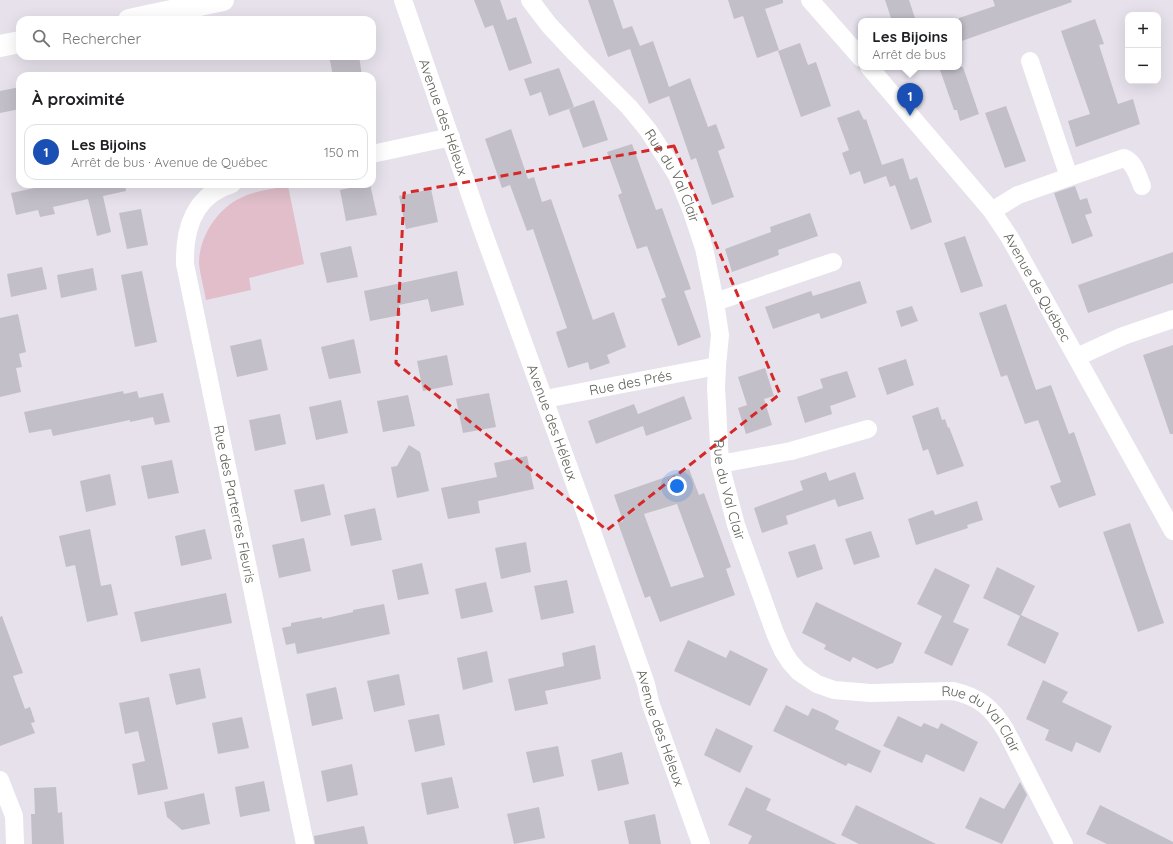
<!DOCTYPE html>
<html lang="fr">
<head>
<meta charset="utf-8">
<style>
	body { margin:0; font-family:Quicksand,sans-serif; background:#f2f2f2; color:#202124 }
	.controls { position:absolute; right:12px; top:12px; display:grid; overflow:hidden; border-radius:8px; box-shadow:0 4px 16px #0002 }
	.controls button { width:36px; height:36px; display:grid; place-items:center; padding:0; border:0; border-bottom:1px solid #e0e0e0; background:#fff; color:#202124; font:20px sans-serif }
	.you { position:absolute; left:677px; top:486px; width:14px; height:14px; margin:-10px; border:3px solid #fff; border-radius:50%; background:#1a73e8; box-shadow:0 0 0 6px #1a73e833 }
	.badge { display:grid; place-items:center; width:26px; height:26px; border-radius:50%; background:#365adc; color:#fff; font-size:13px; font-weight:700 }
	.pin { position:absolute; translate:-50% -33px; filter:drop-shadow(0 1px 2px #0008) }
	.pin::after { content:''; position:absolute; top:21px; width:14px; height:12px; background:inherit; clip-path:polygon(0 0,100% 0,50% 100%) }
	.popup { position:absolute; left:858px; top:18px; width:104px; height:52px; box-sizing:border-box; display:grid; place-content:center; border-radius:8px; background:#fff; filter:drop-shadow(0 1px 3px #0005); font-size:13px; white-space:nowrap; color:#757577 }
	.popup b { font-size:15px; color:#202124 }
	.popup::after { content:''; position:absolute; left:50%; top:100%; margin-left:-8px; border:8px solid transparent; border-top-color:#fff }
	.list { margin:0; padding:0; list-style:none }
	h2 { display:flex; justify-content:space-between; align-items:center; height:52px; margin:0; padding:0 16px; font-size:17px }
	h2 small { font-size:13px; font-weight:400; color:#757577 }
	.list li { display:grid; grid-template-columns:26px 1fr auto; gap:12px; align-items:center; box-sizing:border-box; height:56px; margin:0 8px 8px; padding:0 8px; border:1px solid #e0e0e0; border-radius:12px }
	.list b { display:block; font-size:15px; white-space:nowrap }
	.list p { margin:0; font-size:13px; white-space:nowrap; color:#757577 }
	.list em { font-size:13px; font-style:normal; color:#757577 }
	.icon { flex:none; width:22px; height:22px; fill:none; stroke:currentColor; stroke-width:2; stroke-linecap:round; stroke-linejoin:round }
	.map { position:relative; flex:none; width:1173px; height:844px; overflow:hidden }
	.search { position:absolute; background:#fff; box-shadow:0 4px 16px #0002; left:16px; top:16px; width:360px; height:44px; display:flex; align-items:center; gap:10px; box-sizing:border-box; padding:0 14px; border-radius:12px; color:#757577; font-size:15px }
	.panel { position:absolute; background:#fff; box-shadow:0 4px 16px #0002; left:16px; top:72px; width:360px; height:116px; border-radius:12px }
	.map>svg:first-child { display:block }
</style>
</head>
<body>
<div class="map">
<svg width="1173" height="844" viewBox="0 0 1173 844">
	<rect width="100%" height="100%" fill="#e6e1eb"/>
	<path fill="#e1bec9" d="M288 186 304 264 249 278 251 290 206 300C204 288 200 275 199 263 199 250 203 239 209 228 230 195 252 192 288 186Z"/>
	<g fill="#c3bfc9" fill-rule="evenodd">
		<path d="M474 0H500L507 20 516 17 532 63 509 71 493 25 485 28Z"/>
		<path d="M588 0H613L623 29 632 26 640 46 653 41 669 87 690 78 708 127 716 124 725 148 718 151 734 197 712 205 696 158 691 160 669 96 649 104 630 49 608 57Z"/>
		<path d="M728 0H783V3L765 9 779 50 757 58 743 16 734 19Z"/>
		<path d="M885 0H909L916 21H892Z"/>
		<path d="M993 0H1071L1072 2 959 42V18L995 6Z"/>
		<path d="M1095 19 1104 44 1099 45 1118 104 1133 99 1140 124 1076 147 1068 121 1090 114 1061 31Z"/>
		<path d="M800 43 808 65 816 62 831 106 801 117 778 51Z"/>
		<path d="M329 56H359L362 76H333Z"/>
		<path d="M939 67H963L979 114 960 121 957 110H954Z"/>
		<path d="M559 68 574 107 549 116 541 92 530 96 524 79Z"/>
		<path d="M20 87V109L0 113V91Z"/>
		<path d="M594 100 608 140 583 148 569 109Z"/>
		<path d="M1006 106 1026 161 1005 168 985 113Z"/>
		<path d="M859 110 864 120 866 119 882 165 903 158 910 180 917 177 932 222 911 230 895 185 890 187 886 176 864 184 860 171 850 175 842 153 849 150 837 118Z"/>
		<path d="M511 129 528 179 534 177 542 202 551 199 593 320 614 312 626 347 607 355 610 363 590 370 588 362 568 368 556 332 567 328 533 229 527 231 510 185 502 188 485 139Z"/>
		<path d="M632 144 656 210 662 208 691 289 684 291 701 337 678 346 661 299 666 297 647 246 637 249 618 195 622 193 607 152Z"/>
		<path d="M54 184H125L126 191 103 196 111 232 97 236 88 199 53 207 55 214 40 217 38 210 16 215 11 193Z"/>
		<path d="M368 184H370L377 215 346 221 340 190Z"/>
		<path d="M1075 186 1080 200 1087 198 1092 213 1085 215 1093 236 1072 244 1054 193Z"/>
		<path d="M431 189 438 222 406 229 399 196Z"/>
		<path d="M141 209 148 245 127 249 119 213Z"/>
		<path d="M810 213 818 236 778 250 779 255 732 272 725 249 771 232 770 227Z"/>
		<path d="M965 236 983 286 961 293 944 243Z"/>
		<path d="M351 246 358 277 327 283 320 253Z"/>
		<path d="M1173 252V283L1088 313 1078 285Z"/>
		<path d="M42 267 47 289 11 297 7 274Z"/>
		<path d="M93 268 97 290 61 298 57 275Z"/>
		<path d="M142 271 157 342 135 347 121 275Z"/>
		<path d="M457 271 464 305 431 312 428 299 399 305 401 315 370 321 364 291Z"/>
		<path d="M860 281 867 303 821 319 819 313 773 329 765 307 811 291 813 296Z"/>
		<path d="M1006 304 1036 390 1051 385 1069 434 1074 432 1096 495 1059 508 1050 486 1061 482 1038 420 1025 424 1007 375 1001 377 979 313Z"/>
		<path d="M912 306 918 321 901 327 896 311Z"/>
		<path d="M18 314 26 352 19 354 22 367 16 368 21 392 0 397V318Z"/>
		<path d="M261 339 268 370 237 377 230 346Z"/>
		<path d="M354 339 361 373 329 379 321 347Z"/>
		<path d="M1173 345V434H1170L1143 355Z"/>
		<path d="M447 355 453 385 423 391 417 361Z"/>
		<path d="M906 359 914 385 887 395 878 368Z"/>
		<path d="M765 368 774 396 764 399 772 425 746 434 738 408 747 405 738 377Z"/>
		<path d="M847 371 856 397 830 406 832 414 805 423 797 397 823 388 820 379Z"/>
		<path d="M123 391 124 394 137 391 139 398 163 393 170 422 155 425 153 417 130 422V420L53 436 51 429 29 433 24 412Z"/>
		<path d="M489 393 496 427 463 433 456 399Z"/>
		<path d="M408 395 415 426 383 432 377 401Z"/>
		<path d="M684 396 692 419 646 436 643 426 596 444 588 421 634 404 638 414Z"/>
		<path d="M341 400 348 433 316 440 309 407Z"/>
		<path d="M938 407 942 420 945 419 948 428 949 427 964 466 937 475 928 449 923 451 912 416Z"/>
		<path d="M280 414 286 444 255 451 249 420Z"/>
		<path d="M409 445 420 452 429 491 397 498 391 467 397 466Z"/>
		<path d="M527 456 534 489 478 501 480 513 448 519 441 488 497 477 494 463Z"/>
		<path d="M172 460 179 493 148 499 141 466Z"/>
		<path d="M689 469 699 495 704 493 731 567 726 569 735 595 660 622 650 596 645 598 618 523 623 521 614 495ZM677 504 704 577 671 587 644 514Z"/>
		<path d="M826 472 829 481 855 472 864 499 838 507 835 499 786 516 788 524 762 533 754 508 803 490 800 481Z"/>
		<path d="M110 474 116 505 86 512 80 481Z"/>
		<path d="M324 484 331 515 301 522 294 490Z"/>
		<path d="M977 501 983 520 967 525 968 528 916 545 908 519 933 510 935 515Z"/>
		<path d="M375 508 382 540 351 546 344 515Z"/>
		<path d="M1130 523 1164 623 1138 632 1103 532Z"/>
		<path d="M90 529 101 586 111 584 118 615 87 622 75 565 66 567 59 536Z"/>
		<path d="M205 529 212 559 181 566 175 536Z"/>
		<path d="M871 531 880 557 854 565 845 539Z"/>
		<path d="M304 538 311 571 279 578 272 545Z"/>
		<path d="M526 542 531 572 501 579 495 548Z"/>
		<path d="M815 544 823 569 797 578 788 552Z"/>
		<path d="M422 563 429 594 398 600 392 570Z"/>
		<path d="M997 567 1035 586 1021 615 1059 633 1045 664 1007 645 1020 616 983 598Z"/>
		<path d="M935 568 970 585 953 622 969 629 952 666 924 653 942 616 917 604Z"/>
		<path d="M567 580 574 613 541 620 534 586Z"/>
		<path d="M486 582 493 612 461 619 455 589Z"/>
		<path d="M226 593 232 623 141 642 134 612Z"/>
		<path d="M816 602 902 643 893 663 877 669 853 657 850 662 824 649 826 645 802 633Z"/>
		<path d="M384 604 390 634 297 654 295 643 286 645 282 628 291 626V623L322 617V619L353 612V610Z"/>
		<path d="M2 616 23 673 13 676 25 709 30 707 35 722 31 723 35 733 0 746V617Z"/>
		<path d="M688 640 726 658 730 650 768 669 750 706 674 671Z"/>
		<path d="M595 645 601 679 545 691 548 704 515 711 508 679 564 666 562 653Z"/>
		<path d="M487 651 493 682 463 690 457 658Z"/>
		<path d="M200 668 206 698 176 705 169 674Z"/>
		<path d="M399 674 405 705 374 712 367 681Z"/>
		<path d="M1043 680 1068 692 1062 702 1112 726 1100 753 1076 742 1072 752 1045 740 1049 730 1026 719Z"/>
		<path d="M336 687 343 719 312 726 306 694Z"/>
		<path d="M149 697 168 789 138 795 132 764 145 761 138 731 125 734 119 703Z"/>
		<path d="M786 705 808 716 812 708 826 714 839 721 835 729 881 751 871 773 848 763 846 766 773 731Z"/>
		<path d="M439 714 445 745 415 752 408 720Z"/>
		<path d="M898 716 921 727 924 723 938 729 941 723 978 742 964 772 926 754 922 763 883 746Z"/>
		<path d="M242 717 249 748 218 754 212 723Z"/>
		<path d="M716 728 753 746 740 773 704 755Z"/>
		<path d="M558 746 564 776 533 783 526 752Z"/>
		<path d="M622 752 629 784 598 791 591 760Z"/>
		<path d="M352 764 358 795 327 802 321 771Z"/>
		<path d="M452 777 459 808 427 815 421 783Z"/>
		<path d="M264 781 270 811 240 817 235 787Z"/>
		<path d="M1020 782 1027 795 1002 844 965 828 980 797 1004 809Z"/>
		<path d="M56 787 58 813 62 812 64 844H32L31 814H35L34 788Z"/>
		<path d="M746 787 771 799 766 810 837 844H748L752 836 728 825Z"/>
		<path d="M204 793 210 824 182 830 167 817 164 802Z"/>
		<path d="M856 805 893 823 936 844H859L841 835Z"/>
		<path d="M1100 805 1173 842V844H1107L1086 834Z"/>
		<path d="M539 807 545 838 514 844 507 814Z"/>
		<path d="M655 814 661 844H629L624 821Z"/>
		<path d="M364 826 368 844H315L314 836Z"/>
	</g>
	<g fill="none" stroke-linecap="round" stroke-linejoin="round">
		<g stroke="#fff" stroke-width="18">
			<path id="s1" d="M403 0 482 229 584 509 646 684 650 702 701 844"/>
			<path id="s2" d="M530 0 549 25 576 54 629 107 648 130 677 175 691 209 704 248 715 302 720 335 717 366 716 387 720 464 736 525 775 633 783 651 790 662 799 672 817 684 834 690 870 693 953 691C980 697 992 708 1006 731L1064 844"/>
			<path d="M810 0 861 58"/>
			<path id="s3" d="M869 67 992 211 1010 238 1173 531"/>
			<path d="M372 154 451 137"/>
			<path d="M1069 177 1124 158C1135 162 1138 177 1142 186"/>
			<path id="s4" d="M232 184C194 195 184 229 185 264L305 844"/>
			<path d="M992 211 1018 195 1069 177 1030 61"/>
			<path d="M715 302 833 262"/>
			<path d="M1077 357 1123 336 1173 319"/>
			<path id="s5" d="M545 399 717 366"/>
			<path d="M720 464 791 451 868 429"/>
			<path d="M0 780 14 816 15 844"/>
		</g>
		<g stroke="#fff" stroke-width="22">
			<path d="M129 20 223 0"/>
			<path d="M0 46 20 42"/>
		</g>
	</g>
	<path fill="none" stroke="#d62828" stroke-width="3" stroke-dasharray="8 5" stroke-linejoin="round" d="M674 146 780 394 607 530 396 363 404 193Z"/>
	<g text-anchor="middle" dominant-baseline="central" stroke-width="3" stroke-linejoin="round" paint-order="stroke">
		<g font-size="14" fill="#5f6059" stroke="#fff">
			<text stroke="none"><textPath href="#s1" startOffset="124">Avenue des Héleux</textPath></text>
			<text stroke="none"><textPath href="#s2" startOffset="228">Rue du Val Clair</textPath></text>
			<text stroke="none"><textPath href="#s3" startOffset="278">Avenue de Québec</textPath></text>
			<text stroke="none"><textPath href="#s5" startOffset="87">Rue des Prés</textPath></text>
			<text stroke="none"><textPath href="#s1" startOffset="448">Avenue des Héleux</textPath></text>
			<text stroke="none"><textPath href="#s2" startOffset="552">Rue du Val Clair</textPath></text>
			<text stroke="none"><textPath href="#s4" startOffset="346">Rue des Parterres Fleuris</textPath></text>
			<text stroke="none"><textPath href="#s2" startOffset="948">Rue du Val Clair</textPath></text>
			<text stroke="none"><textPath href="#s1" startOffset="772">Avenue des Héleux</textPath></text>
		</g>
	</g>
</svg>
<div class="controls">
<button>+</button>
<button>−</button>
</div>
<div class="you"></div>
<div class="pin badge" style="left:910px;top:116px;background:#1a4fb4">1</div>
<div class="popup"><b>Les Bijoins</b>Arrêt de bus</div>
<div class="search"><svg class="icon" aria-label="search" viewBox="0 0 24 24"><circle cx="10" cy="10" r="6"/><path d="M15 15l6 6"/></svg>Rechercher</div>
<section class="panel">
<h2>À proximité<small></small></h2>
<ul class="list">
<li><span class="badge" style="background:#1a4fb4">1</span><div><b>Les Bijoins</b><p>Arrêt de bus · Avenue de Québec</p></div><em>150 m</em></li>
</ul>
</section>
</div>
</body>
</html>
